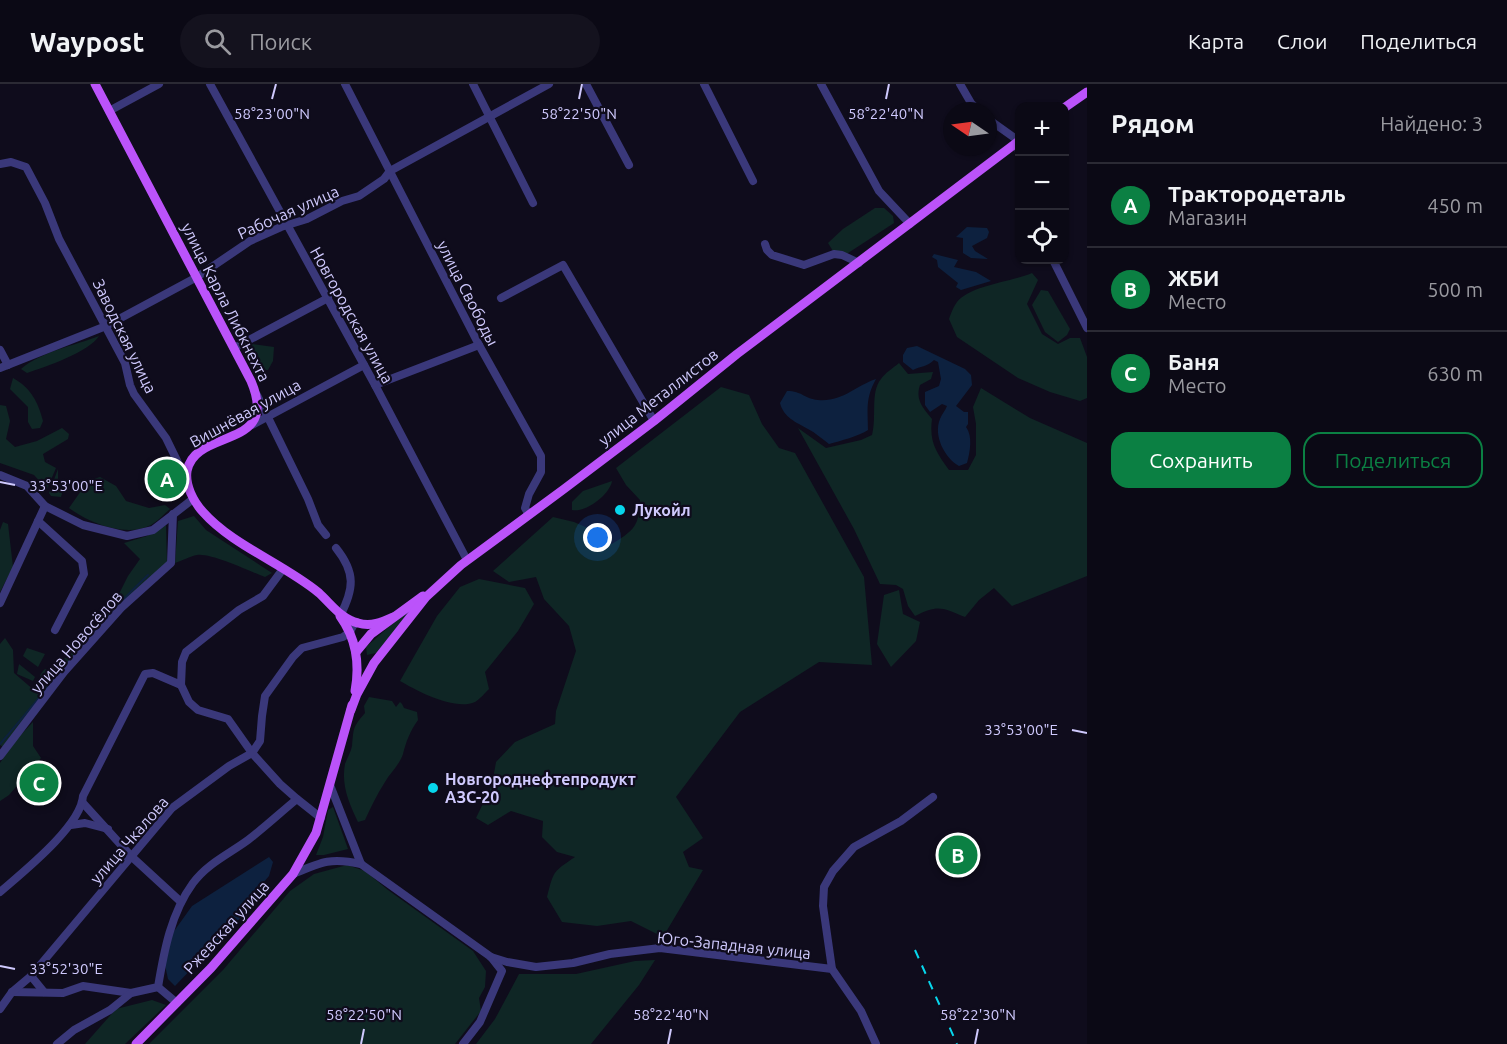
<!DOCTYPE html>
<html lang="ru">
<head>
<meta charset="utf-8">
<style>
	body { margin:0; font-family:Ubuntu,sans-serif; background:#14121e; color:#f1f3f6 }
	.controls { position:absolute; right:18px; top:18px; display:grid; overflow:hidden; border-radius:12px; box-shadow:0 2px 4px #0004 }
	.controls button { width:54px; height:54px; display:grid; place-items:center; padding:0; border:0; border-bottom:2px solid #2b2a34; background:#0b0915; color:#f1f3f6; font:30px sans-serif }
	.compass { position:absolute; left:943px; top:18px; width:54px; height:54px; border-radius:50%; background:#0b0915; box-shadow:0 2px 4px #0004; rotate:283deg }
	.you { position:absolute; left:598px; top:454px; width:21px; height:21px; margin:-15px; border:4px solid #fff; border-radius:50%; background:#1a73e8; box-shadow:0 0 0 9px #1a73e833 }
	.badge { display:grid; place-items:center; width:39px; height:39px; border-radius:50%; background:#0b8043; color:#fff; font-size:20px; font-weight:700 }
	.pin { position:absolute; translate:-50% -50%; border:3px solid #fff; box-shadow:0 2px 6px #0006 }
	.list { margin:0; padding:0; list-style:none }
	h2 { display:flex; justify-content:space-between; align-items:center; height:78px; margin:0; padding:0 24px; font-size:26px }
	h2 small { font-size:20px; font-weight:400; color:#9a9aa0 }
	.list li { display:grid; grid-template-columns:39px 1fr auto; gap:18px; align-items:center; box-sizing:border-box; height:84px; padding:0 24px; border-top:2px solid #2b2a34 }
	.list b { display:block; font-size:22px; white-space:nowrap }
	.list p { margin:0; font-size:20px; white-space:nowrap; color:#9a9aa0 }
	.list em { font-size:20px; font-style:normal; color:#9a9aa0 }
	.actions { display:flex; gap:12px; padding:18px 24px }
	.actions a { flex:1; padding:14px 0; border:2px solid #0b8043; border-radius:18px; text-align:center; font-size:21px; color:#0b8043 }
	.actions .main { background:#0b8043; color:#fff }
	.icon { flex:none; width:33px; height:33px; fill:none; stroke:currentColor; stroke-width:2; stroke-linecap:round; stroke-linejoin:round }
	.map { position:relative; flex:none; width:1087px; height:960px; overflow:hidden }
	header { display:flex; align-items:center; gap:36px; box-sizing:border-box; height:84px; padding:0 30px; background:#0b0915; border-bottom:2px solid #2b2a34 }
	header strong { font-size:28px }
	nav { display:flex; gap:33px; margin-inline-start:auto; font-size:21px }
	.search { width:420px; height:54px; background:#14121e; display:flex; align-items:center; gap:15px; box-sizing:border-box; padding:0 21px; border-radius:33px; color:#9a9aa0; font-size:22px }
	main { display:flex }
	aside { flex:1; background:#0b0915 }
	.map>svg:first-child { display:block }
</style>
</head>
<body>
<header>
<strong>Waypost</strong>
<div class="search"><svg class="icon" aria-label="search" viewBox="0 0 24 24"><circle cx="10" cy="10" r="6"/><path d="M15 15l6 6"/></svg>Поиск</div>
<nav><a>Карта</a><a>Слои</a><a>Поделиться</a></nav>
</header>
<main>
<div class="map">
<svg width="1087" height="960" viewBox="0 0 1087 960">
	<rect width="100%" height="100%" fill="#0f0c1c"/>
	<g fill="#0f2625">
		<path d="M875 124H884L893 132 894 139 845 171 833 167 828 159 843 145Z"/>
		<path d="M1032 189 1038 196 1027 220 1042 250 1058 260 1070 254H1080L1087 273V314L1080 317 1050 308 1018 294 957 253 949 235C951 229 954 222 957 218 971 201 1012 198 1032 189Z"/>
		<path d="M1041 206 1048 207 1070 245 1067 251 1058 258 1045 248 1032 221Z"/>
		<path d="M99 252C89 268 45 283 27 289L21 285C42 267 74 262 99 252Z"/>
		<path d="M252 260 274 263 273 277 268 286C254 285 248 283 244 268Z"/>
		<path d="M899 279 908 290 933 288 931 295 920 301C915 316 923 324 932 335 929 358 936 368 949 386H968L976 371V340L973 323 981 304 1030 334 1087 359V492L1012 522 994 504 979 516 965 533C942 524 939 520 915 532L908 522 903 505 896 501 880 500 854 445 798 344 826 364 861 356 872 351C877 333 870 308 881 295 885 289 893 284 899 279Z"/>
		<path d="M13 294C31 304 38 318 43 337L40 344 32 345 28 338V323L10 305Z"/>
		<path d="M721 303 749 311 762 340 779 364 795 369 864 493 872 581 819 578 740 628 676 713 703 754 683 768 689 783 703 786 663 853 631 837 597 842 562 838 547 813C554 786 553 788 575 773L557 768 542 753 543 737 511 727 488 741 476 734 492 701 496 678 515 658 555 640 556 627 576 567 569 542 544 515 536 493 509 498 493 487 553 433 574 438 590 445 598 454 612 460C634 446 639 443 640 416L626 401 616 384Z"/>
		<path d="M0 321 6 322 10 337 6 355 15 363 37 357 62 344 69 350 68 355 43 370 45 378 56 384 47 405 34 391 0 379Z"/>
		<path d="M58 385V396L63 406 61 413 51 412 49 409Z"/>
		<path d="M100 393 116 402 126 417 149 424 165 421 170 425C164 430 158 437 151 441 126 454 89 439 69 424L88 397Z"/>
		<path d="M612 397C610 410 586 429 572 426V418L583 407Z"/>
		<path d="M194 432 206 446 272 489 265 493C249 487 211 469 197 471 190 472 182 477 175 479L178 437Z"/>
		<path d="M3 438 8 440 13 483 0 508V446Z"/>
		<path d="M166 441 167 479 46 610C39 601 36 593 45 585L51 586 58 583 60 576 68 573 114 520 128 492 140 475 124 459 147 452Z"/>
		<path d="M479 495 525 504 534 520 518 547 485 588 489 605C485 609 480 615 475 618 455 627 417 607 400 597L437 532 460 503Z"/>
		<path d="M899 506 903 530 920 538 916 557 891 583 877 560 884 511Z"/>
		<path d="M407 527 409 529 376 569 367 571 366 563Z"/>
		<path d="M5 554 13 566 14 589 42 613 3 663 0 661V560Z"/>
		<path d="M27 564 45 570 38 583 23 572Z"/>
		<path d="M19 580 35 593 33 597 17 590Z"/>
		<path d="M369 613 392 617 396 623 400 618 402 620 404 624 417 628 418 636C410 647 406 658 403 670 400 680 390 689 385 698 377 710 371 723 365 736L358 738C349 719 341 701 345 680 347 674 351 668 352 662 354 644 352 644 365 629L364 622Z"/>
		<path d="M33 638V662L41 674 9 711 0 717V679L15 657Z"/>
		<path d="M333 723 348 765 324 771H316L323 753 328 726Z"/>
		<path d="M347 781 365 787 388 806 473 867 486 887 485 903 479 914 481 927 455 960H149L223 886 290 807 314 790Z"/>
		<path d="M655 876 639 901 591 960H476L495 935 519 890H576L635 877Z"/>
		<path d="M152 916 166 921 125 960H85L116 925Z"/>
	</g>
	<g fill="#0d213f">
		<path d="M967 143 987 144 989 148 987 154 972 162 975 167 988 175 971 174 963 169V154L956 153Z"/>
		<path d="M934 170 958 176 954 183 976 188 991 197 961 206 956 203 958 199 938 183 937 176 932 173Z"/>
		<path d="M917 262 965 285 971 291 972 301 956 322 964 328H968V340L966 343C973 352 970 368 967 379L959 382C945 374 933 352 940 335 942 330 945 327 947 322L942 320 930 328 925 321V308L939 302 941 295 938 278 934 276C927 283 920 282 913 286L903 278V271L907 264Z"/>
		<path d="M876 295C865 315 868 325 868 346 859 352 840 357 829 360 822 355 816 349 808 345 796 338 784 334 780 319L787 307C802 307 805 315 818 316 843 318 855 302 876 295Z"/>
		<path d="M269 773 273 778 269 792 256 807 248 826 175 902 168 895 165 881 172 850 192 822Z"/>
	</g>
	<g fill="none" stroke-linecap="round" stroke-linejoin="round">
		<path stroke="#0d213f" stroke-width="2" d="M0 660C50 603 92 544 148 491"/>
		<g stroke="#3a387a" stroke-width="8">
			<path d="M210 0 375 301 467 476"/>
			<path d="M345 0 479 261 541 372V388L529 410 525 424 529 431"/>
			<path d="M473 0 533 119"/>
			<path d="M586 0 629 81"/>
			<path d="M704 0 753 97"/>
			<path d="M821 0 879 107 910 140"/>
			<path d="M960 0 971 19 979 27"/>
			<path d="M109 27 159 0"/>
			<path d="M988 35 1019 57"/>
			<path d="M1017 59 1020 73"/>
			<path d="M0 80 11 78 26 83 45 119 59 155 125 279 130 301 134 310 166 354 186 395"/>
			<path d="M765 160 767 166 772 171 804 181 834 170 842 171 859 179"/>
			<path d="M1053 176 1087 244"/>
			<path d="M501 214 563 181 654 337"/>
			<path d="M234 264 328 214"/>
			<path d="M0 266 8 281"/>
			<path d="M0 284 106 242 197 193 250 157 281 143 307 135 342 117 359 112 384 95 390 87 549 0"/>
			<path d="M375 301 479 261"/>
			<path d="M257 311 308 415 318 441 326 451"/>
			<path d="M252 341 364 281"/>
			<path d="M0 391 27 402 45 422 83 441 127 452 153 446 193 415"/>
			<path d="M38 437 82 477 84 490 55 546"/>
			<path d="M336 464C356 489 354 505 340 532"/>
			<path d="M0 519 45 422"/>
			<path d="M181 601 189 618 198 626 228 635 252 669 280 700 297 715"/>
			<path d="M0 672 64 588 121 524 171 479 173 430"/>
			<path d="M330 701 361 780 491 873 502 887 480 938 463 960"/>
			<path d="M82 718 132 773 181 818"/>
			<path d="M71 741 85 739 108 745"/>
			<path d="M293 790C321 778 331 773 361 780"/>
			<path d="M0 808C23 788 81 742 83 712L145 590 153 589 181 601 182 578 186 568 239 526 263 512 283 485"/>
			<path d="M491 873 507 878 536 883 573 879 610 870 660 864 832 885 861 927 876 960"/>
			<path d="M832 885 823 822 824 803 833 787 854 763 901 737 933 713"/>
			<path d="M31 892 44 908"/>
			<path d="M158 903 177 919"/>
			<path d="M12 908 63 909 83 902 131 909"/>
			<path d="M0 925 12 908 31 892 172 724 229 682 252 669 260 657 262 632 265 612 293 573 302 564 343 553 350 548 355 538"/>
			<path d="M57 960 74 946 110 926 131 909 158 903C164 867 171 829 193 799 208 779 229 770 248 756 265 743 281 728 297 715L321 734"/>
		</g>
		<g stroke="#bb53fa" stroke-width="9">
			<path d="M95 0 251 297C281 367 195 343 187 387 185 401 193 417 203 428 232 461 284 480 319 509 331 520 341 535 358 539 371 543 382 538 393 533"/>
			<path d="M1064 24 1087 8"/>
			<path d="M340 532C356 554 360 580 355 607"/>
			<path d="M356 568 371 550 423 512"/>
			<path d="M351 626 357 610 374 579 426 513 461 481 564 405 654 337 737 270 1020 56"/>
			<path d="M136 960 211 884 293 790 316 749 352 621"/>
		</g>
		<path stroke="#07d6ec" stroke-width="2" stroke-dasharray="9 8" stroke-linecap="butt" d="M915 866 957 960"/>
	</g>
	<path fill="none" stroke="#cfc9fd" stroke-width="2" d="M272 15 276 0M579 15 582 0M886 15 889 0M0 398 15 401M1072 646 1087 649M0 882 15 885M361 960 364 945M668 960 671 945M975 960 978 945"/>
	<g fill="#07d6ec" stroke="#0f0c1c" stroke-width="2">
		<circle cx="620" cy="426" r="6"/>
		<circle cx="433" cy="704" r="6"/>
	</g>
	<g text-anchor="middle" dominant-baseline="central" stroke-width="4.5" stroke-linejoin="round" paint-order="stroke">
		<g font-size="16" fill="#cfc9fd" stroke="#0f0c1c">
			<text transform="translate(288 128) rotate(-24)">Рабочая улица</text>
			<text transform="translate(468 209) rotate(63)">улица Свободы</text>
			<text transform="translate(226 218) rotate(63)">улица Карла Либкнехта</text>
			<text transform="translate(352 231) rotate(61)">Новгородская улица</text>
			<text transform="translate(125 252) rotate(64)">Заводская улица</text>
			<text transform="translate(658 313) rotate(-38)">улица Металлистов</text>
			<text transform="translate(245 329) rotate(-29)">Вишнёвая улица</text>
			<text transform="translate(76 558) rotate(-49)">улица Новосёлов</text>
			<text transform="translate(129 756) rotate(-49)">улица Чкалова</text>
			<text transform="translate(226 843) rotate(-48)">Ржевская улица</text>
			<text transform="translate(734 861) rotate(6)">Юго-Западная улица</text>
		</g>
		<g font-size="16" font-weight="bold" fill="#cfc9fd" stroke="#0f0c1c" text-anchor="start">
			<text x="632" y="426">Лукойл</text>
			<text x="445" y="695">Новгороднефтепродукт<tspan x="445" dy="18">АЗС-20</tspan></text>
		</g>
	</g>
	<g font-size="15" text-anchor="middle" fill="#cfc9fd" stroke="#0f0c1c" stroke-width="4.5" stroke-linejoin="round" paint-order="stroke">
		<text x="272" y="35">58°23'00"N</text>
		<text x="579" y="35">58°22'50"N</text>
		<text x="886" y="35">58°22'40"N</text>
		<text x="66" y="407">33°53'00"E</text>
		<text x="1021" y="651">33°53'00"E</text>
		<text x="66" y="890">33°52'30"E</text>
		<text x="364" y="936">58°22'50"N</text>
		<text x="671" y="936">58°22'40"N</text>
		<text x="978" y="936">58°22'30"N</text>
	</g>
</svg>
<div class="controls">
<button>+</button>
<button>−</button>
<button><svg class="icon" aria-label="locate" viewBox="0 0 24 24"><circle cx="12" cy="12" r="6"/><path d="M12 2v4M12 18v4M2 12h4M18 12h4"/></svg></button>
</div>
<svg class="compass" viewBox="-18 -18 36 36"><path d="M0-13l5 13h-10z" fill="#e53935"/><path d="M0 13l5-13h-10z" fill="#9a9aa0"/></svg>
<div class="you"></div>
<div class="pin badge" style="left:167px;top:395px">A</div>
<div class="pin badge" style="left:958px;top:771px">B</div>
<div class="pin badge" style="left:39px;top:699px">C</div>
</div>
<aside>
<h2>Рядом<small>Найдено: 3</small></h2>
<ul class="list">
<li><span class="badge">A</span><div><b>Трактородеталь</b><p>Магазин</p></div><em>450 m</em></li>
<li><span class="badge">B</span><div><b>ЖБИ</b><p>Место</p></div><em>500 m</em></li>
<li><span class="badge">C</span><div><b>Баня</b><p>Место</p></div><em>630 m</em></li>
</ul>
<div class="actions"><a class="main">Сохранить</a><a>Поделиться</a></div>
</aside>
</main>
</body>
</html>
